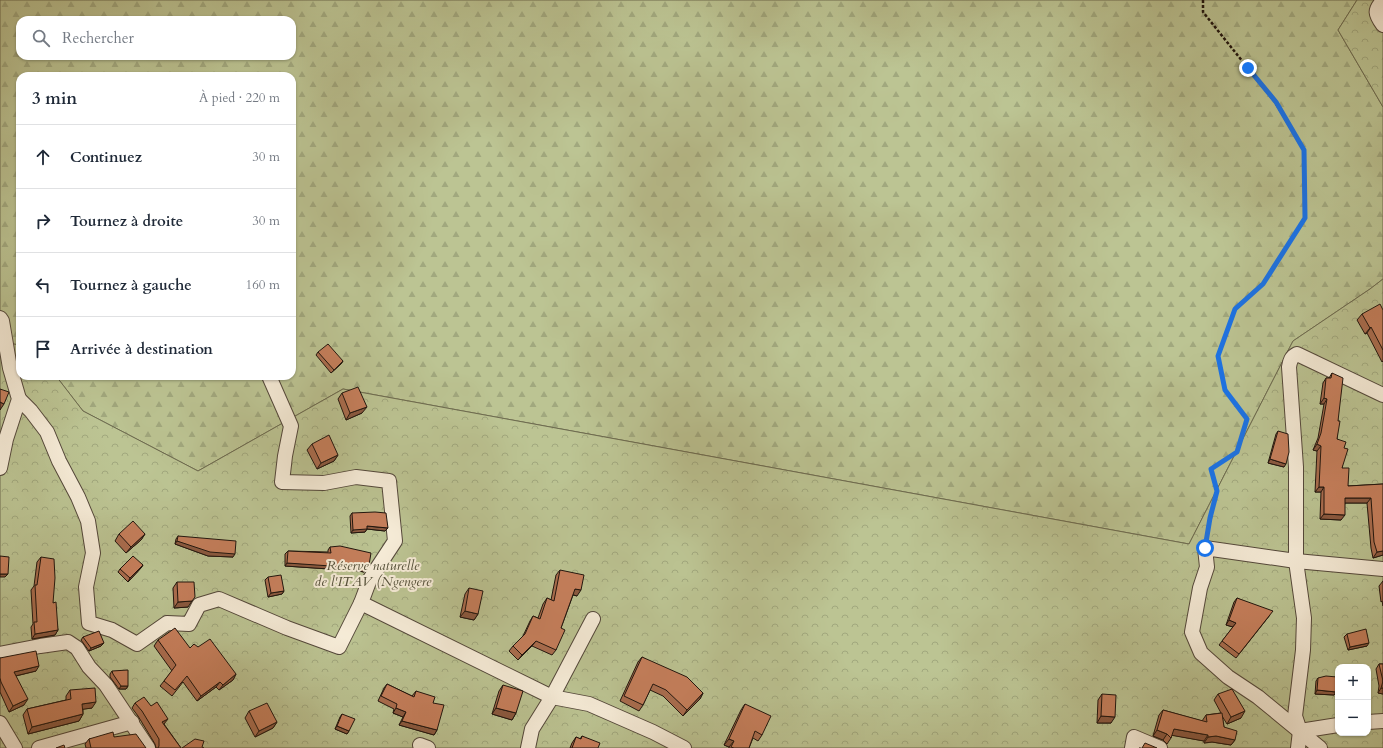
<!DOCTYPE html>
<html lang="fr">
<head>
<meta charset="utf-8">
<style>
	body { margin:0; font-family:Cardo,serif; background:#f6f6f7; color:#1f2937 }
	.controls { position:absolute; right:12px; bottom:12px; display:grid; overflow:hidden; border-radius:8px; box-shadow:0 1px 3px #0004 }
	.controls button { width:36px; height:36px; display:grid; place-items:center; padding:0; border:0; border-bottom:1px solid #e0e1e3; background:#fff; color:#1f2937; font:20px sans-serif }
	.stop { position:absolute; width:12px; height:12px; margin:-9px; border:3px solid #1a73e8; border-radius:50%; background:#fff }
	.stop.end { background:#1a73e8; border-color:#fff; box-shadow:0 1px 4px #0008 }
	.list { margin:0; padding:0; list-style:none }
	h2 { display:flex; justify-content:space-between; align-items:center; height:52px; margin:0; padding:0 16px; font-size:17px }
	h2 small { font-size:13px; font-weight:400; color:#747a83 }
	.list li { display:grid; grid-template-columns:26px 1fr auto; gap:12px; align-items:center; box-sizing:border-box; height:64px; padding:0 16px; border-top:1px solid #e0e1e3 }
	.list b { display:block; font-size:15px; white-space:nowrap }
	.list em { font-size:13px; font-style:normal; color:#747a83 }
	.icon { flex:none; width:22px; height:22px; fill:none; stroke:currentColor; stroke-width:2; stroke-linecap:round; stroke-linejoin:round }
	.map { position:relative; flex:none; width:1383px; height:748px; overflow:hidden }
	.search { position:absolute; background:#fff; box-shadow:0 1px 3px #0004; left:16px; top:16px; width:280px; height:44px; display:flex; align-items:center; gap:10px; box-sizing:border-box; padding:0 14px; border-radius:12px; color:#747a83; font-size:15px }
	.panel { position:absolute; background:#fff; box-shadow:0 1px 3px #0004; left:16px; top:72px; width:280px; height:308px; border-radius:12px }
	.map>svg:first-child { display:block }
</style>
</head>
<body>
<div class="map">
<svg width="1383" height="748" viewBox="0 0 1383 748">
	<defs>
		<pattern id="forest-firs" width="22" height="20" patternUnits="userSpaceOnUse"><rect width="22" height="20" fill="#bcc493"/><path d="M5 1l3.5 6h-7zM16 11l3.5 6h-7z" fill="#a1a87e"/></pattern>
		<pattern id="park-crowns" width="20" height="18" patternUnits="userSpaceOnUse"><rect width="20" height="18" fill="#bcc493"/><path d="M2 6a3 3 0 1 1 6 0M12 15a3 3 0 1 1 6 0" fill="none" stroke="#a1a87e"/></pattern>
	</defs>
	<rect width="100%" height="100%" fill="#f2e4c4"/>
	<filter id="stains"><feTurbulence type="fractalNoise" baseFrequency=".005" numOctaves="4"/><feColorMatrix values="0 0 0 0 .2 0 0 0 0 .09 0 0 0 0 .02 0 0 0 .5 -.17"/></filter>
	<radialGradient id="worn" r=".72"><stop offset=".6" stop-color="#630" stop-opacity="0"/><stop offset="1" stop-color="#630" stop-opacity=".3"/></radialGradient>
	<path fill="url(#forest-firs)" stroke="#6e6c50" fill-rule="evenodd" d="M0 0H1357L1338 30 1383 107V279L1370 289 1293 341 1189 544 343 389 198 471 83 411 56 376H292V76H20V345L0 342ZM20 20H292V56H20Z"/>
	<g fill="url(#park-crowns)" stroke="#6e6c50" fill-rule="evenodd">
		<path d="M1357 0H1383V107L1338 30Z"/>
		<path d="M1383 279V748H0V342L20 345V376H56L83 411 198 471 343 389 1189 544 1293 341 1370 289ZM1338 667H1368V733H1338Z"/>
	</g>
	<g fill="none" stroke-linecap="round" stroke-linejoin="round">
		<g stroke="#54483b" stroke-width="16">
			<g id="street">
				<path d="M1383 1C1374 10 1375 14 1383 25"/>
				<path d="M0 318 2 321 10 368 19 399 6 439 0 468"/>
				<path d="M269 376 291 426 285 456 282 482 324 483 356 477 389 481 395 541 370 579 361 603 552 697 589 704 653 732 684 748"/>
				<path d="M19 399 31 411 47 432 59 461 78 497 88 521 93 553 86 587 89 623 112 630 137 644 167 623 189 624 199 605 219 599 287 628 339 647 361 603"/>
				<path d="M0 654 40 646 68 642 77 648 89 667 106 685 148 748"/>
				<path d="M1368 722 1383 721"/>
				<path d="M0 723 15 748"/>
				<path d="M1300 731 1338 725"/>
				<path d="M420 745 428 748"/>
				<path d="M39 748 132 722"/>
				<path d="M528 748 532 729 552 697 593 619"/>
				<path d="M1132 748 1134 737 1160 748"/>
				<path d="M1298 748 1300 731 1295 716 1303 650 1304 618 1296 561V467L1289 367C1290 361 1291 357 1297 354L1383 395"/>
				<path d="M1320 748 1258 697 1228 677 1201 653 1192 632 1200 588 1207 567 1205 548 1296 561 1383 569"/>
			</g>
		</g>
		<path stroke="#1f140d" stroke-width="2.5" stroke-dasharray="3 2" stroke-linecap="butt" d="M1203 0V12L1275 102 1304 150 1305 218 1263 283 1235 309 1218 356 1225 390 1247 419 1237 452 1211 469 1217 491 1207 534"/>
		<use href="#street" stroke="#f7edd9" stroke-width="14"/>
	</g>
	<g fill="#aa6d4f" stroke="#1f140d">
		<path d="M1383 310V361L1382 362 1367 333 1365 334 1357 320 1362 314Z"/>
		<path d="M318 352 343 361 341 364 331 373 316 355Z"/>
		<path d="M1332 373 1338 421 1337 439 1344 448 1342 468 1348 486 1383 484V555L1373 558 1371 548 1367 503H1345L1341 520 1320 519 1321 492H1315L1317 451 1313 450 1318 438 1324 404H1320L1323 383 1326 378H1329Z"/>
		<path d="M342 393 362 413 346 420 338 399Z"/>
		<path d="M1278 431 1284 467 1268 463 1276 434Z"/>
		<path d="M312 444 338 455 334 461 317 469 307 450Z"/>
		<path d="M352 513 388 528 385 531 367 529 365 532 351 533 350 516Z"/>
		<path d="M119 534H145L141 540 126 553 115 541Z"/>
		<path d="M178 536 233 557 208 556 175 544 176 539Z"/>
		<path d="M330 547 366 569 364 572 347 569H329L285 566V554L288 551 328 552V550Z"/>
		<path d="M41 557 53 603 58 630 55 635 32 639 31 627 33 624 31 590 34 586 37 562Z"/>
		<path d="M143 565 141 568 128 582 118 572 120 569Z"/>
		<path d="M560 570 577 596 573 595 561 628 556 650 552 655 532 646 518 660 509 651 513 646 523 636 530 621 533 616 538 618 543 604 547 598 551 600 556 575Z"/>
		<path d="M268 577 284 591 282 594 268 597 265 580Z"/>
		<path d="M1383 581V606L1382 601 1381 602 1379 586Z"/>
		<path d="M177 582 188 607 174 608 173 588Z"/>
		<path d="M469 588 478 614 474 620 460 617 465 594Z"/>
		<path d="M1237 598 1270 615 1236 658 1219 645 1233 627 1226 625 1234 602Z"/>
		<path d="M1347 634 1367 646 1348 650 1344 637Z"/>
		<path d="M83 637 104 643 101 646 89 651 81 640Z"/>
		<path d="M158 640 190 648 198 647 236 674 233 680 219 690 216 687 197 701 183 682 172 696 160 686 172 671 154 646Z"/>
		<path d="M642 657 703 693 700 699 683 716 663 696 650 690 643 705 639 711 620 701 638 662Z"/>
		<path d="M0 658 36 671 16 676 24 705 9 712 0 692Z"/>
		<path d="M1379 664H1383V694L1378 693 1379 686 1376 669Z"/>
		<path d="M112 671 128 686 126 689H119L110 677V674Z"/>
		<path d="M1318 678 1336 692 1334 695 1315 694 1316 681Z"/>
		<path d="M387 684 412 696 416 691 433 703 437 730 434 735 399 725 403 717 393 713 394 709 378 701 384 688Z"/>
		<path d="M503 685 516 713 512 720 492 714 499 691Z"/>
		<path d="M70 690 92 708 83 709V714L79 721 28 734 23 715 27 709 66 700V696Z"/>
		<path d="M1102 694 1111 723H1097L1098 700Z"/>
		<path d="M1218 694 1241 718 1227 724 1222 716 1224 727 1235 740 1231 745 1212 742 1204 743V741L1172 735 1171 738 1167 744 1163 740 1153 736 1159 715 1163 710 1202 721 1206 715 1221 713 1214 700Z"/>
		<path d="M135 703 164 724 181 748H156L155 744 138 716 132 708Z"/>
		<path d="M745 704 762 735 758 741 753 738 749 748H729V747L724 745 741 710Z"/>
		<path d="M249 711 277 722 273 728 255 737 245 718Z"/>
		<path d="M342 714 349 731 347 734 335 729 340 717Z"/>
		<path d="M582 736 598 748H570L572 743 576 737 580 739Z"/>
		<path d="M114 737 146 748H86L85 744 89 739Z"/>
	</g>
	<g fill="#8b5940" stroke="#1f140d">
		<path d="M1371 327 1367 333 1365 334 1370 328Z"/>
		<path d="M343 361 341 364 331 373Z"/>
		<path d="M1324 398 1327 399 1324 404H1320Z"/>
		<path d="M0 402 4 404 0 410Z"/>
		<path d="M367 407 362 413 346 420 350 413Z"/>
		<path d="M1317 444 1321 446 1317 451 1313 450Z"/>
		<path d="M338 455 334 461 317 469 321 463Z"/>
		<path d="M1270 459 1286 464 1284 467 1268 463Z"/>
		<path d="M1319 487H1324L1321 492H1315Z"/>
		<path d="M1345 498H1371L1367 503H1342Z"/>
		<path d="M1324 514 1345 515 1341 520 1320 519Z"/>
		<path d="M367 526 388 528 385 531 367 529 365 532 351 533 353 530Z"/>
		<path d="M145 534 141 540 126 553 131 547Z"/>
		<path d="M177 541 235 554 233 557 208 556 175 544Z"/>
		<path d="M1383 551V555L1373 558 1377 552Z"/>
		<path d="M287 563 349 566 366 569 364 572 347 569H329L285 566Z"/>
		<path d="M143 565 141 568 128 582 130 578Z"/>
		<path d="M0 574H8L5 577H0Z"/>
		<path d="M575 589 581 590 577 596 571 594Z"/>
		<path d="M284 591 282 594 268 597 271 593Z"/>
		<path d="M192 601 188 607 174 608 178 602Z"/>
		<path d="M465 611 478 614 474 620 460 617Z"/>
		<path d="M1229 620 1236 623 1233 627 1226 625Z"/>
		<path d="M58 630 55 635 32 639 35 634Z"/>
		<path d="M536 641 532 646 518 660 522 655Z"/>
		<path d="M104 643 101 646 89 651 91 648Z"/>
		<path d="M1369 643 1367 646 1348 650 1350 647Z"/>
		<path d="M39 666 36 671 11 677 14 672Z"/>
		<path d="M236 674 233 680 219 690 223 685Z"/>
		<path d="M220 682 216 687 197 701 201 696Z"/>
		<path d="M121 686H128L126 689H119Z"/>
		<path d="M1381 688H1383V694L1378 693Z"/>
		<path d="M1317 690 1336 692 1334 695 1315 694Z"/>
		<path d="M703 693 700 699 683 716 687 710Z"/>
		<path d="M28 699 24 705 9 712 13 706Z"/>
		<path d="M96 702 92 708 78 710 82 704Z"/>
		<path d="M396 708 406 712 403 717 393 713Z"/>
		<path d="M496 708 516 713 512 720 492 714Z"/>
		<path d="M1245 711 1241 718 1227 724 1231 717Z"/>
		<path d="M83 714 79 721 28 734 32 727Z"/>
		<path d="M1101 716 1115 717 1111 723H1097Z"/>
		<path d="M168 719 164 724 159 727 162 722Z"/>
		<path d="M402 721 437 730 434 735 399 725Z"/>
		<path d="M277 722 273 728 255 737 259 731Z"/>
		<path d="M337 726 349 731 347 734 335 729Z"/>
		<path d="M1174 729 1208 735 1204 741 1170 735Z"/>
		<path d="M1157 730 1167 734 1163 740 1153 736Z"/>
		<path d="M1216 736 1235 740 1231 745 1212 742 1204 743 1208 737Z"/>
		<path d="M729 739 734 741 729 747 724 745Z"/>
	</g>
	<g fill="#c67f5c" stroke="#1f140d">
		<path d="M1380 304 1383 310V350L1371 327 1370 328 1362 314Z"/>
		<path d="M328 344 343 361 334 370 318 352Z"/>
		<path d="M1332 373 1343 378 1338 421H1340L1337 439 1346 442 1344 448 1348 449 1342 468H1349L1348 486 1383 484V551L1377 552 1374 542 1371 498H1345V515L1324 514V487H1319L1321 446 1317 444 1321 433 1327 399 1324 398 1326 378H1331Z"/>
		<path d="M358 387 367 407 350 413 342 393Z"/>
		<path d="M0 389 9 392 4 404 0 402Z"/>
		<path d="M1278 431 1288 434 1289 452 1286 464 1270 459Z"/>
		<path d="M329 435 338 455 321 463 312 444Z"/>
		<path d="M375 512 386 513 388 528 367 526V529L353 530 352 513Z"/>
		<path d="M133 521 145 534 131 547 119 534Z"/>
		<path d="M178 536 236 541 235 554 210 552 177 541Z"/>
		<path d="M340 546 371 553 369 565 366 569 349 566H331L287 563 288 551 331 553 330 547Z"/>
		<path d="M0 556 9 557 8 574H0Z"/>
		<path d="M133 556 143 565 130 578 120 569Z"/>
		<path d="M41 557 54 559 55 578 53 603 56 602 58 630 35 634 34 622H37L35 585H37Z"/>
		<path d="M560 570 584 575 581 590 575 589 561 628 565 630 556 650 536 641 522 655 513 646 525 634 533 616 540 619 547 598 554 601Z"/>
		<path d="M281 575 284 591 271 593 268 577Z"/>
		<path d="M177 582H194L195 597 192 601 178 602Z"/>
		<path d="M469 588 483 591 478 614 465 611Z"/>
		<path d="M1237 598 1273 611 1239 654 1222 641 1236 623 1229 620Z"/>
		<path d="M175 628 190 648 194 644 198 647 210 639 236 674 223 685 220 682 201 696 187 676 175 690 164 681 176 665 158 640Z"/>
		<path d="M1366 629 1369 643 1350 647 1347 634Z"/>
		<path d="M99 631 104 643 91 648 83 637Z"/>
		<path d="M36 651 39 666 14 672 28 699 13 706 1 682 0 678V658Z"/>
		<path d="M642 657 687 677 703 693 687 710 666 690 653 684 643 705 624 696Z"/>
		<path d="M1379 664H1383V688H1381L1383 681Z"/>
		<path d="M128 670V686H121L113 674 112 671Z"/>
		<path d="M1326 676 1337 677 1336 692 1317 690 1318 678Z"/>
		<path d="M387 684 414 697 416 691 435 697 433 703 444 705 437 730 402 721 406 712 396 708 397 704 381 696Z"/>
		<path d="M503 685 523 691 516 713 496 708Z"/>
		<path d="M95 688 96 702 82 704 83 714 32 727 27 709 71 699 70 690Z"/>
		<path d="M1232 689 1245 711 1231 717 1218 694Z"/>
		<path d="M1102 694 1116 695 1115 717 1101 716Z"/>
		<path d="M144 697 151 706 157 702 168 719 162 722 181 748H158L159 746V739L142 711 135 703Z"/>
		<path d="M267 703 277 722 259 731 249 711Z"/>
		<path d="M745 704 771 716 762 735 755 731 749 748H734L731 747 734 741 729 739Z"/>
		<path d="M1163 710 1207 722 1206 715 1222 713 1224 727 1237 731 1235 740 1216 736 1208 737V735L1174 729 1171 738 1167 734 1157 730Z"/>
		<path d="M342 714 355 719 349 731 337 726Z"/>
		<path d="M113 732 114 737 136 734 146 748H91L89 739Z"/>
		<path d="M582 736 600 743 598 748H572L576 737 581 739Z"/>
		<path d="M195 739 204 741 202 747 204 748H182Z"/>
		<path d="M1145 743 1157 748H1142Z"/>
		<path d="M64 745 65 748H56Z"/>
	</g>
	<g fill="none" stroke-linecap="round" stroke-linejoin="round">
		<path stroke="#1a73e8" stroke-width="5" d="M1205 548 1210 518 1217 491 1211 469 1237 452 1247 419 1225 390 1218 356 1235 309 1263 284 1305 218 1304 150 1276 102 1248 68"/>
	</g>
	<g text-anchor="middle" dominant-baseline="central" stroke-width="4" stroke-linejoin="round" paint-order="stroke">
		<g font-size="14" font-style="italic" fill="#56523c" stroke="#f7edd9">
			<text x="373" y="565">Réserve naturelle<tspan x="373" dy="16">de l'ITAV (Ngengere</tspan></text>
		</g>
	</g>
	<rect width="100%" height="100%" filter="url(#stains)"/>
	<rect width="100%" height="100%" fill="url(#worn)"/>
</svg>
<div class="controls">
<button>+</button>
<button>−</button>
</div>
<div class="stop" style="left:1205px;top:548px"></div>
<div class="stop end" style="left:1248px;top:68px"></div>
<div class="search"><svg class="icon" aria-label="search" viewBox="0 0 24 24"><circle cx="10" cy="10" r="6"/><path d="M15 15l6 6"/></svg>Rechercher</div>
<section class="panel">
<h2>3 min<small>À pied · 220 m</small></h2>
<ul class="list">
<li><svg class="icon" aria-label="ahead" viewBox="0 0 24 24"><path d="M12 20V5M6 11l6-6 6 6"/></svg><div><b>Continuez</b></div><em>30 m</em></li>
<li><svg class="icon" aria-label="right" viewBox="0 0 24 24"><path d="M7 20v-9h11M14 6l5 5-5 5"/></svg><div><b>Tournez à droite</b></div><em>30 m</em></li>
<li><svg class="icon" aria-label="left" viewBox="0 0 24 24"><path d="M17 20v-9H6M10 6l-5 5 5 5"/></svg><div><b>Tournez à gauche</b></div><em>160 m</em></li>
<li><svg class="icon" aria-label="arrive" viewBox="0 0 24 24"><path d="M6 21V4h12l-3 4 3 4H6"/></svg><div><b>Arrivée à destination</b></div></li>
</ul>
</section>
</div>
</body>
</html>
